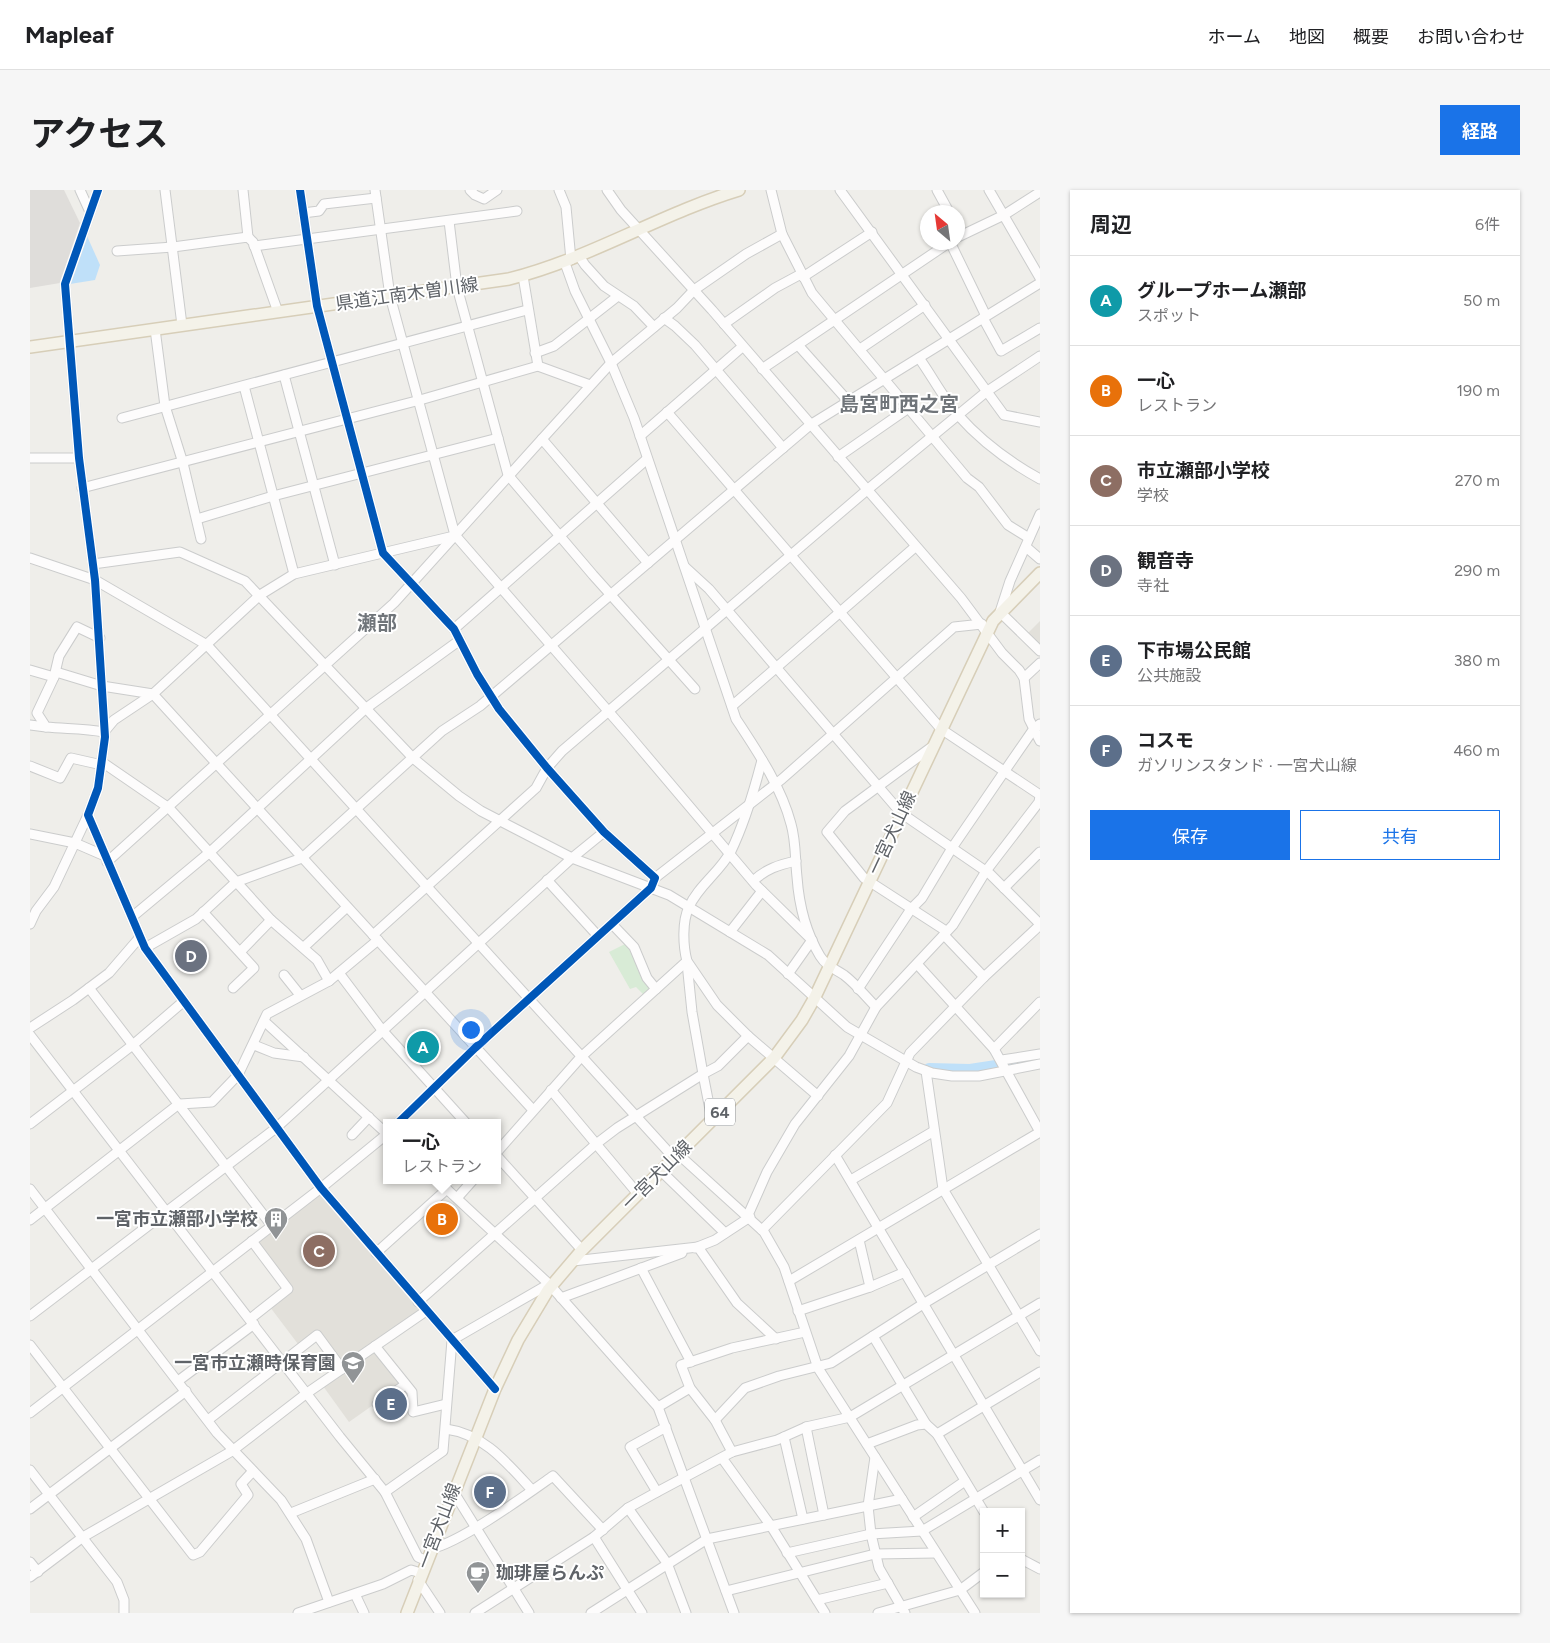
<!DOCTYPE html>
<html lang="ja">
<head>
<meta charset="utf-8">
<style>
	body { margin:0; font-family:Figtree,"Noto Sans JP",sans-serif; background:#f6f6f6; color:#202124 }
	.controls { position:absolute; right:15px; bottom:15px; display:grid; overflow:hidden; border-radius:0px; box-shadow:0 1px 4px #0004 }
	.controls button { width:45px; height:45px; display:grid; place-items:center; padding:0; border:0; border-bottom:1px solid #e0e0e0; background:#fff; color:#202124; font:25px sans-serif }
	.compass { position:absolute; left:890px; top:15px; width:45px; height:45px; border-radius:50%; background:#fff; box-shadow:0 1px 4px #0004; rotate:331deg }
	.you { position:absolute; left:440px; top:839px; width:18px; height:18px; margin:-12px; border:4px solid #fff; border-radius:50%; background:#1a73e8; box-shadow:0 0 0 8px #1a73e833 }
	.badge { display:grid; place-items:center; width:32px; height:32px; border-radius:50%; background:#1a73e8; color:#fff; font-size:16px; font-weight:700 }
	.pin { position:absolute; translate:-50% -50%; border:2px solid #fff; box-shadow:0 1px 5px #0006 }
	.popup { position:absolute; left:353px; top:929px; width:118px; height:65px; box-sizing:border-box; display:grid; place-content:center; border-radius:0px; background:#fff; filter:drop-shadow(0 1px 4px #0005); font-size:16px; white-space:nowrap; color:#757577 }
	.popup b { font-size:19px; color:#202124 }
	.popup::after { content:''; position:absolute; left:50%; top:100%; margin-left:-10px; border:10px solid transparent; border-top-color:#fff }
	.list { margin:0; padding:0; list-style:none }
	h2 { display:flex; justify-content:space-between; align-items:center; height:65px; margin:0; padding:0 20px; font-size:21px }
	h2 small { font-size:16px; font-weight:400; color:#757577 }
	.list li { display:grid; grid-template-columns:32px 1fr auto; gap:15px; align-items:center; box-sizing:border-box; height:90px; padding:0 20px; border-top:1px solid #e0e0e0 }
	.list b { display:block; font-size:19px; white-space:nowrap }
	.list p { margin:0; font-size:16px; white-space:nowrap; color:#757577 }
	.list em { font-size:16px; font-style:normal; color:#757577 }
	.actions { display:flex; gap:10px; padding:15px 20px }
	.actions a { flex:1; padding:11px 0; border:1px solid #1a73e8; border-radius:0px; text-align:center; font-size:18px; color:#1a73e8 }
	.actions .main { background:#1a73e8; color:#fff }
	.map { position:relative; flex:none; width:1010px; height:1423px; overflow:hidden; border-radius:0px }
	header { display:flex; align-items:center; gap:30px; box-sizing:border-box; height:70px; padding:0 25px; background:#fff; border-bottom:1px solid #e0e0e0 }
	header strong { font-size:24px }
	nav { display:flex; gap:28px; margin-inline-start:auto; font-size:18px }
	.intro { display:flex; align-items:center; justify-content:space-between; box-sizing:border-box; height:120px; padding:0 30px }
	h1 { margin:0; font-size:35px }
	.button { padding:12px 22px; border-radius:0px; background:#1a73e8; color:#fff; font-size:18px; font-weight:700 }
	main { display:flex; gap:30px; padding:0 30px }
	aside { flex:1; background:#fff; border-radius:0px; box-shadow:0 1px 4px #0004 }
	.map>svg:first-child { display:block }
</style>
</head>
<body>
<header>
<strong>Mapleaf</strong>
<nav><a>ホーム</a><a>地図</a><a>概要</a><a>お問い合わせ</a></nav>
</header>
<div class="intro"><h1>アクセス</h1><a class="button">経路</a></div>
<main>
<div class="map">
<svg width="1010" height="1423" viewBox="0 0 1010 1423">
	<rect width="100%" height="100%" fill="#efeeea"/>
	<path fill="#dfddda" d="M0 0H34L50 33 30 93 0 98Z"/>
	<g fill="#e2e0da">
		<path d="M1010 431V455L998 443Z"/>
		<path d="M287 1003 291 1005 390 1119 389 1122 312 1179 287 1146 271 1158 240 1117 260 1099 226 1051Z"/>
		<path d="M344 1160 371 1192 370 1196 319 1232 293 1196Z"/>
	</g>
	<path fill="#d8ebd6" d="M599 752 623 799 615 806 606 797 600 799 579 762Z"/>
	<path fill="#bfe0f9" d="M57 46 70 75 65 90 40 94Z"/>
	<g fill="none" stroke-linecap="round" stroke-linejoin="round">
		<path stroke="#bfe0f9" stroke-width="12" d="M899 879 940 880 1010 869"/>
		<g stroke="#cbcccc" stroke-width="11">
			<g id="minor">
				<path d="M50 0 60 22"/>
				<path d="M68 0 35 94 49 268 65 390 75 547 68 598 58 625 115 758 291 998 465 1199"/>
				<path d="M135 0 152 135"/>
				<path d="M213 0 218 47"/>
				<path d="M270 0 287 116 353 363 424 439 447 484 469 519 517 578 574 642 625 688 621 698 445 858 368 933"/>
				<path d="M345 0 360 106 425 345 599 545 726 695 782 750 758 784"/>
				<path d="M440 0 445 5 454 9 467 0"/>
				<path d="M529 0 536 17 541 70"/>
				<path d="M577 0 591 20 682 120 931 408 972 463 989 480 994 488 999 529 1010 551"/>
				<path d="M741 0 752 44 782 103 937 288 949 297 978 335 999 348"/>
				<path d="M810 0 974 225 1010 232"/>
				<path d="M907 0 919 22"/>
				<path d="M959 0 1010 88"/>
				<path d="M273 23 289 21 294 14 346 8"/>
				<path d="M419 31 427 97 478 285 563 385 665 499"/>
				<path d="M928 47 974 25 1010 2"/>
				<path d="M920 52 956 126"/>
				<path d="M224 56 487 21"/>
				<path d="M87 61 143 57 218 47 223 52 248 122"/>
				<path d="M549 66 555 75 574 96 604 116 624 137"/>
				<path d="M535 73 545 101 581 173 604 228 706 529C727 561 751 596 761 634 766 651 765 669 767 687 769 715 775 741 790 766 796 776 805 779 814 785 826 794 836 807 846 817"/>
				<path d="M493 86 508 176"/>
				<path d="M773 87 842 42"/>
				<path d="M634 128 645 136 665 155 753 258"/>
				<path d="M953 128 971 161 1010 138"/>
				<path d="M694 134 745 98 771 84"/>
				<path d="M125 139 135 216 153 273 171 349"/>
				<path d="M768 155 818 211"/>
				<path d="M830 159 895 115"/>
				<path d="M505 163 524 156 588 106"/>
				<path d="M889 168C902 186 913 208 928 225 950 250 981 273 1010 289"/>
				<path d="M732 179 920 52"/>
				<path d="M254 185 305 375"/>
				<path d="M214 196 264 384"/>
				<path d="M637 222 911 539 1010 605"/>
				<path d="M92 228 497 120"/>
				<path d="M610 246 712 157"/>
				<path d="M512 249 581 173 647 118 664 100 716 64 752 44"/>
				<path d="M808 267 880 217"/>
				<path d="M0 268H49"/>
				<path d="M52 298 390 210 508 176 560 195"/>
				<path d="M1010 324 980 391 970 422 1010 461"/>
				<path d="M167 329 243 306 468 248"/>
				<path d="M996 357 1010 369"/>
				<path d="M0 368 65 390 177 455 644 968"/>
				<path d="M63 374 150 362 215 391 383 568 429 606 451 621 542 668 639 705 738 765 817 837 886 877 902 883 922 886H949L1010 874"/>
				<path d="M655 377 679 399 871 623 960 684 1010 734"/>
				<path d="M424 439 617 269"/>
				<path d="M70 448 47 437 29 466 24 487 7 523 16 537C36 539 54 538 74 542L84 530 123 504 230 405 264 384 424 346"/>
				<path d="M0 480 24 487"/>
				<path d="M26 482 72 496 123 504 503 920"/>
				<path d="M994 488 1010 473"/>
				<path d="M702 516 885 357"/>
				<path d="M0 535 16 537"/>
				<path d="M903 556 815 621 797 642 834 688 916 741"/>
				<path d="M732 570C724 601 715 632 701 661 690 682 668 696 659 717 652 731 653 756 657 771L687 815 718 846 788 906"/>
				<path d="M72 572 139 618 241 730 287 770 299 791"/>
				<path d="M0 576 30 588 41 568 72 575"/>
				<path d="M0 644 45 653 75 666"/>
				<path d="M77 672 364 413 512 249 618 373"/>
				<path d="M625 688 752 589 924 437 952 434"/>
				<path d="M517 690 568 746"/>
				<path d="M723 691C736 679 748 675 766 671"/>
				<path d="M974 698 1010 662"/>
				<path d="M173 722 224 778 203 798"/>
				<path d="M102 727 180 662 335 519 430 450"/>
				<path d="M0 734 6 721 24 697 58 625"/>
				<path d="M582 734 604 757 617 788 626 799"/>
				<path d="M700 742 732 701"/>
				<path d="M343 745 506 598 517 578 532 561 837 300 956 202 1010 166"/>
				<path d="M914 745 954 787"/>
				<path d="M274 757 317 717"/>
				<path d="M115 758 166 729 206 692 272 668 412 541 450 516 780 235 1010 93"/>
				<path d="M210 762 241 730"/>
				<path d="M657 773 662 822 673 884 688 876 718 846"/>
				<path d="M887 774 964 859 1010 942"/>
				<path d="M309 783 352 840 436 933"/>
				<path d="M254 785 270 805"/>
				<path d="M59 798 242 1036"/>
				<path d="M828 799 881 719 892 708 922 658 974 582 1003 540 1010 534"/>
				<path d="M234 831 357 944"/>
				<path d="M0 838 43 810 79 783 110 747"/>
				<path d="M0 845 310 1247 355 1302 388 1367 395 1370"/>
				<path d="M224 855 244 863 274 867"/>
				<path d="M964 859 1010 812"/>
				<path d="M972 870 1010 864"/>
				<path d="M896 881 913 999 1010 1161"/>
				<path d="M521 900 608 1004"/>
				<path d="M0 934 104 854 154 811"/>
				<path d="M322 945 339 927"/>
				<path d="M467 962 551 867 657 771"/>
				<path d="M648 964 734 1042 754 1077 788 1178 945 1423"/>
				<path d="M805 965 1010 1310"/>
				<path d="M467 966 552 1060"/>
				<path d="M631 981 695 1043"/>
				<path d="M407 990 519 1094 628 1217 704 1423"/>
				<path d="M821 990 904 941"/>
				<path d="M0 999 187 1243 251 1310 276 1349 299 1412"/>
				<path d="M427 1008 443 990"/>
				<path d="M718 1025 737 982 765 934 819 866 846 817 923 735 956 681 1009 612 1010 606"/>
				<path d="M0 1030 145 917 150 914 182 912 208 885 237 824 299 791 348 750"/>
				<path d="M732 1040 857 913 880 863 954 787 1010 735"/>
				<path d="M665 1058 685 1050 720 1027"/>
				<path d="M346 1063 417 999"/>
				<path d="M543 1071 668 1057 707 1113 746 1149"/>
				<path d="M611 1078 661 1172"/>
				<path d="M759 1091 1010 942"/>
				<path d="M840 1097 875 1082"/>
				<path d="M531 1108 652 1063"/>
				<path d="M388 1112 566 954 587 938 673 884 682 930"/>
				<path d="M768 1121 840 1097 829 1050"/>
				<path d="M0 1126 246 938 542 668 574 642"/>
				<path d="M220 1129 258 1099 222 1051"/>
				<path d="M843 1146 896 1234"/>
				<path d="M0 1155 163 1365 170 1362 218 1305 211 1294 223 1281"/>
				<path d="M345 1156 382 1202 383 1222 416 1214"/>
				<path d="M148 1191 224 1134"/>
				<path d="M347 1214 375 1195"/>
				<path d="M628 1217 660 1198"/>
				<path d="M0 1223 291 998 357 944"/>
				<path d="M178 1230 287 1145 312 1179"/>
				<path d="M685 1230 715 1198 749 1186 801 1173 893 1114 1010 1044"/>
				<path d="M776 1237 794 1325"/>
				<path d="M416 1239C454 1244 477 1273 502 1300"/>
				<path d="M907 1244 1010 1182"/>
				<path d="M754 1247 773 1329"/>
				<path d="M837 1254 887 1235 896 1234 907 1244 954 1322"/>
				<path d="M702 1262 685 1230 660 1198 651 1175 702 1158 775 1142"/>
				<path d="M845 1267 838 1316 841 1344 849 1378 875 1423"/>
				<path d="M692 1268 741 1336 795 1423"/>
				<path d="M0 1280 87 1392 94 1410V1423"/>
				<path d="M423 1301 499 1423"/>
				<path d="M355 1302 413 1261 422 1150 519 1094"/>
				<path d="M627 1302 600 1257 636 1237"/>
				<path d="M598 1318 637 1373 656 1423"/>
				<path d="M0 1319 156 1201"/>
				<path d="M261 1323 345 1289"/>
				<path d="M883 1327 935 1291"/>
				<path d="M564 1347 612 1423"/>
				<path d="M400 1359C430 1353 496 1305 523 1286L573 1340"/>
				<path d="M757 1363 841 1344 892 1341 1010 1270"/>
				<path d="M991 1369 1010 1379"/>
				<path d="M0 1372 8 1382"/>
				<path d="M0 1387 53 1347 202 1261 277 1203 396 1121"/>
				<path d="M388 1390 410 1423"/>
				<path d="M696 1401 845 1364 906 1363"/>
				<path d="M325 1404 334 1423"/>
				<path d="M787 1410 858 1393"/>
				<path d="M268 1423 353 1394 381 1380 391 1383"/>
				<path d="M445 1423 564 1347 598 1318 627 1302 702 1262 747 1250 776 1237 820 1227 1010 1113"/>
				<path d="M561 1423 677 1349 872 1309"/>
				<path d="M848 1423 930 1400 954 1382"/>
			</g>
		</g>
		<g stroke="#d7ceb8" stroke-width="14">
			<g id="major">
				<path d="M0 157 479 89C559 69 630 24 709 0"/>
				<path d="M377 1423 465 1199 488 1150 518 1100 552 1060 744 868 772 830 784 809 963 431 1010 383"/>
			</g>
		</g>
		<use href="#minor" stroke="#fdfcfc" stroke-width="9"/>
		<use href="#major" stroke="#f4f2e9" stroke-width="11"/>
		<g stroke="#fff" stroke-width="11">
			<g id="cycleway">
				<path d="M68 0 35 94 49 268 65 390 75 547 68 598 58 625 115 758 291 998 465 1199"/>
				<path d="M270 0 287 116 353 363 424 439 447 484 469 519 517 578 574 642 625 688 621 698 445 858 368 933"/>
			</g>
		</g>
		<use href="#cycleway" stroke="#0057b8" stroke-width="8"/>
	</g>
	<defs>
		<g id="building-pin" transform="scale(1.25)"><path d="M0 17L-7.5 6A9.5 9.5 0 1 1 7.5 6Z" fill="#919496" stroke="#fff"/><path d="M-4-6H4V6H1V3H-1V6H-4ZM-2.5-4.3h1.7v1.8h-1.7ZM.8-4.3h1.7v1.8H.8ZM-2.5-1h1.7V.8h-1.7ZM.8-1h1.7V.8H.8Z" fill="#fff"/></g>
		<g id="school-pin" transform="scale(1.25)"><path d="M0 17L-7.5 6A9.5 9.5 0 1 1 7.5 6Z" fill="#919496" stroke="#fff"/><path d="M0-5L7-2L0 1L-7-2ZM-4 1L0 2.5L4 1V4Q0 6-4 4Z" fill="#fff"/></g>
		<g id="cafe-pin" transform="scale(1.25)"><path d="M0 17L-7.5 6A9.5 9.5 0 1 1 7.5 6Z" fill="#919496" stroke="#fff"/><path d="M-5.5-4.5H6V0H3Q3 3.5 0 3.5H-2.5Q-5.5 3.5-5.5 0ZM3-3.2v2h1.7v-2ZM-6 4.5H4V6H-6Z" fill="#fff"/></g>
	</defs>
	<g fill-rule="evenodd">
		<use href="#building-pin" x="246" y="1029"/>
		<use href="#school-pin" x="323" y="1173"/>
		<use href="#cafe-pin" x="448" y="1383"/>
	</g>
	<g text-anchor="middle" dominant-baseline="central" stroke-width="4" stroke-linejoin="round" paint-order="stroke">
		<rect fill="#fff" stroke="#8f9295" stroke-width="1" x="675" y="908.5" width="30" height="27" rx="4"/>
		<g font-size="16" font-weight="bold" fill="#5f6368">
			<text x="690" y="922">64</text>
		</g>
		<g font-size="18" fill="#5f6368" stroke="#fff">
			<text transform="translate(377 104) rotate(-8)">県道江南木曽川線</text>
			<text transform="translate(862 643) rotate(-65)">一宮犬山線</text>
			<text transform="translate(627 985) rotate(-45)">一宮犬山線</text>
			<text transform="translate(409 1336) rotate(-69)">一宮犬山線</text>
		</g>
		<g font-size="18" font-weight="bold" fill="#5f6368" stroke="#fff" text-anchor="end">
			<text x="228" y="1029">一宮市立瀬部小学校</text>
			<text x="306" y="1173">一宮市立瀬時保育園</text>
			<text x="466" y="1383" text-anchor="start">珈琲屋らんぷ</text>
		</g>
		<g font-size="20" font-weight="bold" fill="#70757a" stroke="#fff">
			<text x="869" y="214">島宮町西之宮</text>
			<text x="347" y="433">瀬部</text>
		</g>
	</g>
</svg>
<div class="controls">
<button>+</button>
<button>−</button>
</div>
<svg class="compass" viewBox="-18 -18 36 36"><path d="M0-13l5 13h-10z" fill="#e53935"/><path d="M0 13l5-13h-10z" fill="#757577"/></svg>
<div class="you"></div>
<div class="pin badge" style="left:393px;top:857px;background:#0f9aa8">A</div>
<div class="pin badge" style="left:412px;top:1029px;background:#e8710a">B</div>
<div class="popup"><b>一心</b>レストラン</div>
<div class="pin badge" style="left:289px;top:1061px;background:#8d6e63">C</div>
<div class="pin badge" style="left:161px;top:766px;background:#6b7280">D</div>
<div class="pin badge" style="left:361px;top:1214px;background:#5c6f8a">E</div>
<div class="pin badge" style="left:460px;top:1302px;background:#5c6f8a">F</div>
</div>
<aside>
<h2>周辺<small>6件</small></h2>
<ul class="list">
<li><span class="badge" style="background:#0f9aa8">A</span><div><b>グループホーム瀬部</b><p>スポット</p></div><em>50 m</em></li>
<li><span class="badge" style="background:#e8710a">B</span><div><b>一心</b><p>レストラン</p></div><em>190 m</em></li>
<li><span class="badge" style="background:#8d6e63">C</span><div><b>市立瀬部小学校</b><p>学校</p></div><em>270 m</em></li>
<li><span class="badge" style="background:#6b7280">D</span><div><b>観音寺</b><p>寺社</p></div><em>290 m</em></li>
<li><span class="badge" style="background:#5c6f8a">E</span><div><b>下市場公民館</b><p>公共施設</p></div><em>380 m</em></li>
<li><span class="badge" style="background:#5c6f8a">F</span><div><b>コスモ</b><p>ガソリンスタンド · 一宮犬山線</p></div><em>460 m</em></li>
</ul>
<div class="actions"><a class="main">保存</a><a>共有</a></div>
</aside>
</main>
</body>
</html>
